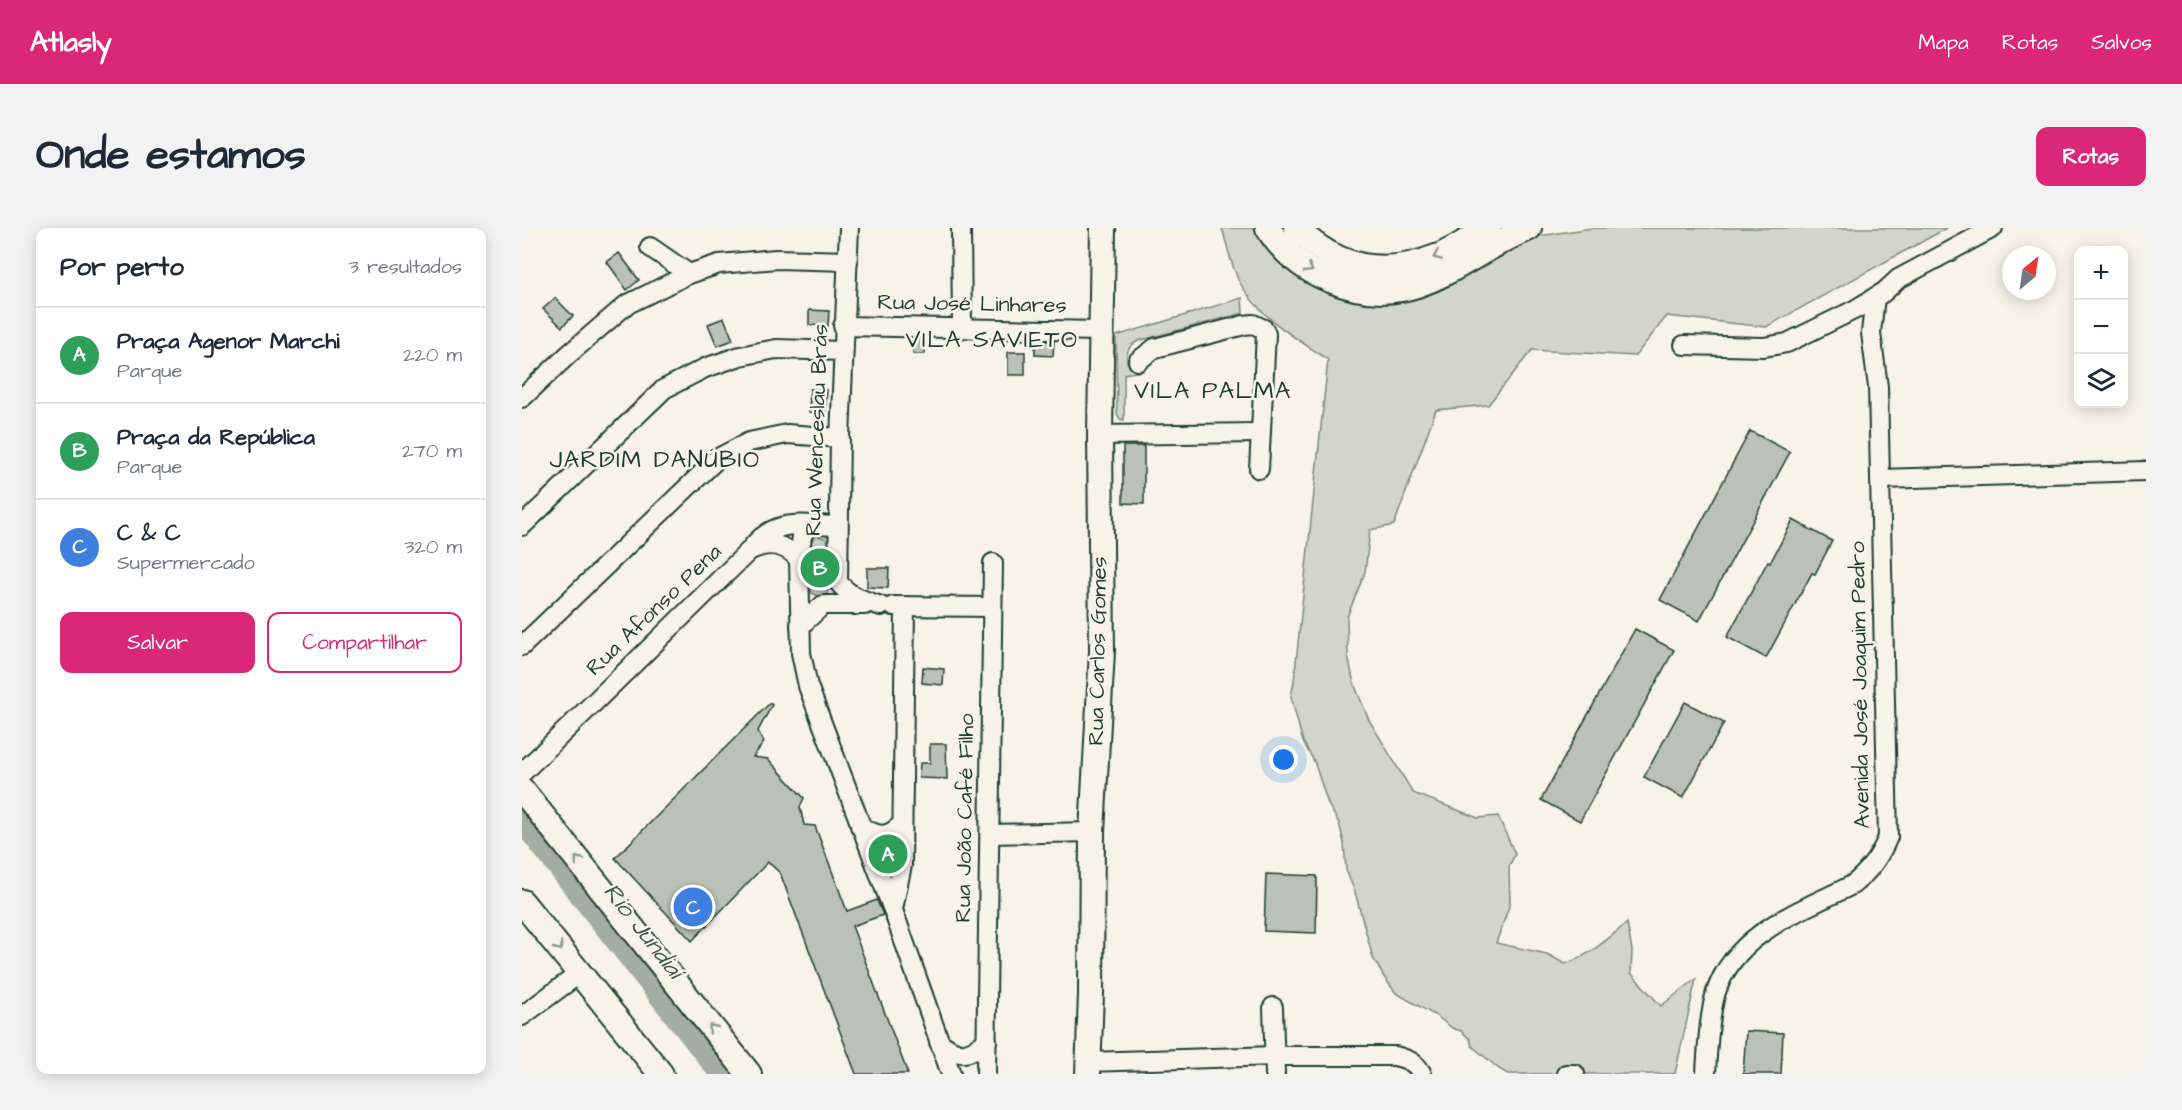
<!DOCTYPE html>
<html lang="pt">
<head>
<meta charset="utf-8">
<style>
	body { margin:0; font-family:"Architects Daughter",sans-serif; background:#f2f2f3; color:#1f2937 }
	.controls { position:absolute; right:18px; top:18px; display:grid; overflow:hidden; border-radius:12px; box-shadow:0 3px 15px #0003 }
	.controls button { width:54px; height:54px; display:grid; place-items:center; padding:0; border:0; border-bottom:2px solid #e0e1e3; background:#fff; color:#1f2937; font:30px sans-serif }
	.compass { position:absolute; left:1480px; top:18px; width:54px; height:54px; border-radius:50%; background:#fff; box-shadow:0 3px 15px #0003; rotate:29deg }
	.you { position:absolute; left:762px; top:532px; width:21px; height:21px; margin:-15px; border:4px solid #fff; border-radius:50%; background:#1a73e8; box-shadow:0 0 0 9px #1a73e833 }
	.badge { display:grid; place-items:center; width:39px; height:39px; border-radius:50%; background:#db2777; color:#fff; font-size:20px; font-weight:700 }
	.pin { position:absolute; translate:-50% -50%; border:3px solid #fff; box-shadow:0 2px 6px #0006 }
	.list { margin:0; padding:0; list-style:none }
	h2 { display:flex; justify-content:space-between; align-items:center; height:78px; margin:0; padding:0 24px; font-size:26px }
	h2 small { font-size:20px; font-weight:400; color:#747a83 }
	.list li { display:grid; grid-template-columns:39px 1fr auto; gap:18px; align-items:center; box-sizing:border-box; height:96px; padding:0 24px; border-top:2px solid #e0e1e3 }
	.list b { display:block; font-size:22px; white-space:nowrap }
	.list p { margin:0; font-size:20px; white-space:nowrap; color:#747a83 }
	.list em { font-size:20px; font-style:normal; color:#747a83 }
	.actions { display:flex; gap:12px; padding:18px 24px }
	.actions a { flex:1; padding:14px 0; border:2px solid #db2777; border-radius:12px; text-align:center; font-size:21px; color:#db2777 }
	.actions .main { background:#db2777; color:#fff }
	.icon { flex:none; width:33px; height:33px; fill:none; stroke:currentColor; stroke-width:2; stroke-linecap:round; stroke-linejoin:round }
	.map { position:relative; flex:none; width:1624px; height:846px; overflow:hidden; border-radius:12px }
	header { display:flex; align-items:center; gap:36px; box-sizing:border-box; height:84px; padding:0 30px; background:#db2777; color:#fff }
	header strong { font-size:28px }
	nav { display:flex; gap:33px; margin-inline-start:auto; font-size:21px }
	.intro { display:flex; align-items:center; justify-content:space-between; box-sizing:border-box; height:144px; padding:0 36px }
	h1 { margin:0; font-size:42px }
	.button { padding:15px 27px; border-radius:12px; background:#db2777; color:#fff; font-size:21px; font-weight:700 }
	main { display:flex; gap:36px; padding:0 36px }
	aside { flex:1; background:#fff; border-radius:12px; box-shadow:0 3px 15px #0003 }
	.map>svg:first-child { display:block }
</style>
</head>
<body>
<header>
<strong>Atlasly</strong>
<nav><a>Mapa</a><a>Rotas</a><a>Salvos</a></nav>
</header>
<div class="intro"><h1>Onde estamos</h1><a class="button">Rotas</a></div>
<main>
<aside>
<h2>Por perto<small>3 resultados</small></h2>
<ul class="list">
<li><span class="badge" style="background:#2e9e5b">A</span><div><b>Praça Agenor Marchi</b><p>Parque</p></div><em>220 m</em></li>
<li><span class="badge" style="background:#2e9e5b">B</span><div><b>Praça da República</b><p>Parque</p></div><em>270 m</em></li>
<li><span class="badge" style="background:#3f7fe0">C</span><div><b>C &amp; C</b><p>Supermercado</p></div><em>320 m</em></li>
</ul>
<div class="actions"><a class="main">Salvar</a><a>Compartilhar</a></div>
</aside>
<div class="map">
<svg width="1624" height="846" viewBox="0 0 1624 846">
	<rect width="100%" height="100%" fill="#f7f3e8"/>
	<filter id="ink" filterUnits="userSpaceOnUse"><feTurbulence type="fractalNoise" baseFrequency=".0167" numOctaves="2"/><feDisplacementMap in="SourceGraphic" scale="12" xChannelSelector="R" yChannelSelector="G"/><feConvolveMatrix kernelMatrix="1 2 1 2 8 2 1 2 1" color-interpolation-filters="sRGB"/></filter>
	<g filter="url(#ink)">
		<g fill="#d3d5ca" stroke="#79897f" stroke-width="1.5">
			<path d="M700 0H738L832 68 873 74 903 66 983 19 1017 8 1070 0H1425L1244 99 1145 88 1113 128 1010 122 966 177 914 182 872 297 848 302 843 344 825 389 826 427 832 456 847 492 891 565 956 590 976 588 993 626 987 639 988 676 974 715 1025 726 1043 736C1068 728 1085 711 1105 695L1110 722 1109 745 1139 778 1174 751 1153 846H986L977 841 950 818 948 811 939 803 930 800 916 789 874 765 862 749 851 730 833 664 824 642 822 615 817 595 806 576 792 533 781 514 769 469 772 453 806 132C774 110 736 89 717 53 709 37 705 17 700 0Z"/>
			<path d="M720 70 721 85 616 113C607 118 604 123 605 134L620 143 602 146V192L598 191 595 185 594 108Z"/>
			<path d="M295 308 305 311C310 322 311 359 303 368L298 369 290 365 288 360V314Z"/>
			<path d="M362 614 370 615 374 618 371 634 365 641 356 629 357 621Z"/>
		</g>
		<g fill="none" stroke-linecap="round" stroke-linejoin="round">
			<path stroke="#a4ada3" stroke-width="22" d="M0 593 199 846"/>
		</g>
		<g fill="#bbc1b6" stroke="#1f3d34" stroke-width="1.5">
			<path d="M97 25 117 52 105 62 85 34Z"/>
			<path d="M33 70 51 88 40 99 21 81Z"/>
			<path d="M287 82 307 83 306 98 287 97Z"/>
			<path d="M202 90 211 112 195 118 186 96Z"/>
			<rect x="391" y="111" width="12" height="15"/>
			<path d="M513 113H532L531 128 513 127Z"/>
			<rect x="486" y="124" width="17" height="23"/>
			<path d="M288 161 305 162 303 185 287 184Z"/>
			<path d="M1228 203 1268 224 1177 393 1138 372Z"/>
			<path d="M601 218H622V276L601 275Z"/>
			<path d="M1271 292 1310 313 1293 346 1290 345 1244 430 1205 409 1246 333 1248 335Z"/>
			<path d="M345 340H367L366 360 345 359Z"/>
			<path d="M1113 401 1152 422 1058 593 1019 572Z"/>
			<path d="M401 439 422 441 421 457 400 455Z"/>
			<path d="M1163 474 1202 495 1161 570 1122 549Z"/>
			<path d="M248 475 250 477 236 503 242 514 231 529 246 531 282 570 278 579 282 597 293 598 325 683 355 672 361 687 330 698 386 846H334L258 645 246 634 170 713 93 630Z"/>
			<path d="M408 516H424L425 551 397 550 398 535H408Z"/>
			<path d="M744 646 795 648 794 705 742 703Z"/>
			<path d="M1224 803 1261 805 1259 846H1221Z"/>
		</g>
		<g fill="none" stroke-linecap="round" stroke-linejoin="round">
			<g stroke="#1f3d34" stroke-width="22">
				<g id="minor">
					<path d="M327 0 318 210 316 354C328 369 341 372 359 378"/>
					<path d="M439 0 440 99"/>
					<path d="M128 19 167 46"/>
					<path d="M321 98 579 103"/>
					<path d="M1162 117 1242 119 1265 115 1334 81 1362 64 1376 51 1471 0"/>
					<path d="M616 133 633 120 722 97 731 96 742 101 744 106 737 241"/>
					<path d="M0 170 47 126 104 77 167 46 197 36 255 31 326 33"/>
					<path d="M578 207 738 205"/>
					<path d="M1358 251 1624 243"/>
					<path d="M286 297 280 308 277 331 279 425 286 458 371 682 429 846"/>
					<path d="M0 298 142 161 183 140 218 128 254 121 320 123"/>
					<path d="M229 322C247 313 263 316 277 331"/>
					<path d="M371 378 470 379"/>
					<path d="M278 398 301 377H343"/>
					<path d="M0 418 196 230 227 214 265 206 318 210"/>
					<path d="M0 545 227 323C252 289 278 297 316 298"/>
					<path d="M338 598C357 609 364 611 380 596"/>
					<path d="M468 606 570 604"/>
					<path d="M371 681 380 637 383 378"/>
					<path d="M751 779 753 846"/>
					<path d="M0 788 58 745"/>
					<path d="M417 814C438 829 444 829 465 813"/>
					<path d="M566 834 753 828H873C885 831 894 834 900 846"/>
					<path d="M464 846 471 335"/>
					<path d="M1044 846H1053"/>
					<path d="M1184 846C1185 825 1188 784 1194 764 1214 704 1279 683 1330 657 1347 644 1358 629 1366 609L1356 159 1349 105 1353 69"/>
				</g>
			</g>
			<g stroke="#1f3d34" stroke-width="28">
				<g id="major">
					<path d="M746 0C761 25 781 41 808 52 892 87 935 30 1007 0"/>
					<path d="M774 0C813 40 861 50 914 29 932 23 949 10 966 0"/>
					<path d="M0 562 227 846"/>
					<path d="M0 674 139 846"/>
					<path d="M566 846 569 766 570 604 580 423 578 207 581 0"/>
				</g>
			</g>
			<use href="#minor" stroke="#f7f3e8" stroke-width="18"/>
			<use href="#major" stroke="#f7f3e8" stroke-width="24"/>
		</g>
		<defs><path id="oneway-chevron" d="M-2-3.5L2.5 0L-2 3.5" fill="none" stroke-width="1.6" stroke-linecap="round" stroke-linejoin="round" transform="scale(1.5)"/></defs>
		<g stroke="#8b988e">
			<use href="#oneway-chevron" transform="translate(915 28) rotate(157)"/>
			<use href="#oneway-chevron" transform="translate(787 41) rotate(30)"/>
			<use href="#oneway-chevron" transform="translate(56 632) rotate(-129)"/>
			<use href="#oneway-chevron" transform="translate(37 719) rotate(51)"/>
			<use href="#oneway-chevron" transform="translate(190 800) rotate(-129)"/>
		</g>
	</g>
	<g text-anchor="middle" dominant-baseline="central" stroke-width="5" stroke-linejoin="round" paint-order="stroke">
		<g font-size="22" fill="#1f3d34" stroke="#f7f3e8">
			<text transform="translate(450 76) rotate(1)">Rua José Linhares</text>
			<text transform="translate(295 202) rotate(-88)">Rua Wenceslau Brás</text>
			<text transform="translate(132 382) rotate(-44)">Rua Afonso Pena</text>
			<text transform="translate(576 423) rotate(-89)">Rua Carlos Gomes</text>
			<text transform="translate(1338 457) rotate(-91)">Avenida José Joaquim Pedro</text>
			<text transform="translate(443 590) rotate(-89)">Rua João Café Filho</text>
		</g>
		<g font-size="24" letter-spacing="1.5" fill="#1f3d34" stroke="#f7f3e8">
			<text x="470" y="112">VILA SAVIETO</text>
			<text x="691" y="163">VILA PALMA</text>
			<text x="133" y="232">JARDIM DANÚBIO</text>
		</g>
		<g font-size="24" font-style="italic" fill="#405950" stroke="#f7f3e8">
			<text transform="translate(121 703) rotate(52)">Rio Jundiaí</text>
		</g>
	</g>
</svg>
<div class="controls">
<button>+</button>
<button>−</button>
<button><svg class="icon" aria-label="layers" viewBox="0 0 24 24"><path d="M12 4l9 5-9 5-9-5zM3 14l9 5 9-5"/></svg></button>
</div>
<svg class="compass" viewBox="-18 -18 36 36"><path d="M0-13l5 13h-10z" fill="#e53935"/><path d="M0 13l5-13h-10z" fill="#747a83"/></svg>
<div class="you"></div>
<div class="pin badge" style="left:366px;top:626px;background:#2e9e5b">A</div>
<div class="pin badge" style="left:298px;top:340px;background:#2e9e5b">B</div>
<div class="pin badge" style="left:171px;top:679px;background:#3f7fe0">C</div>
</div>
</main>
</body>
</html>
